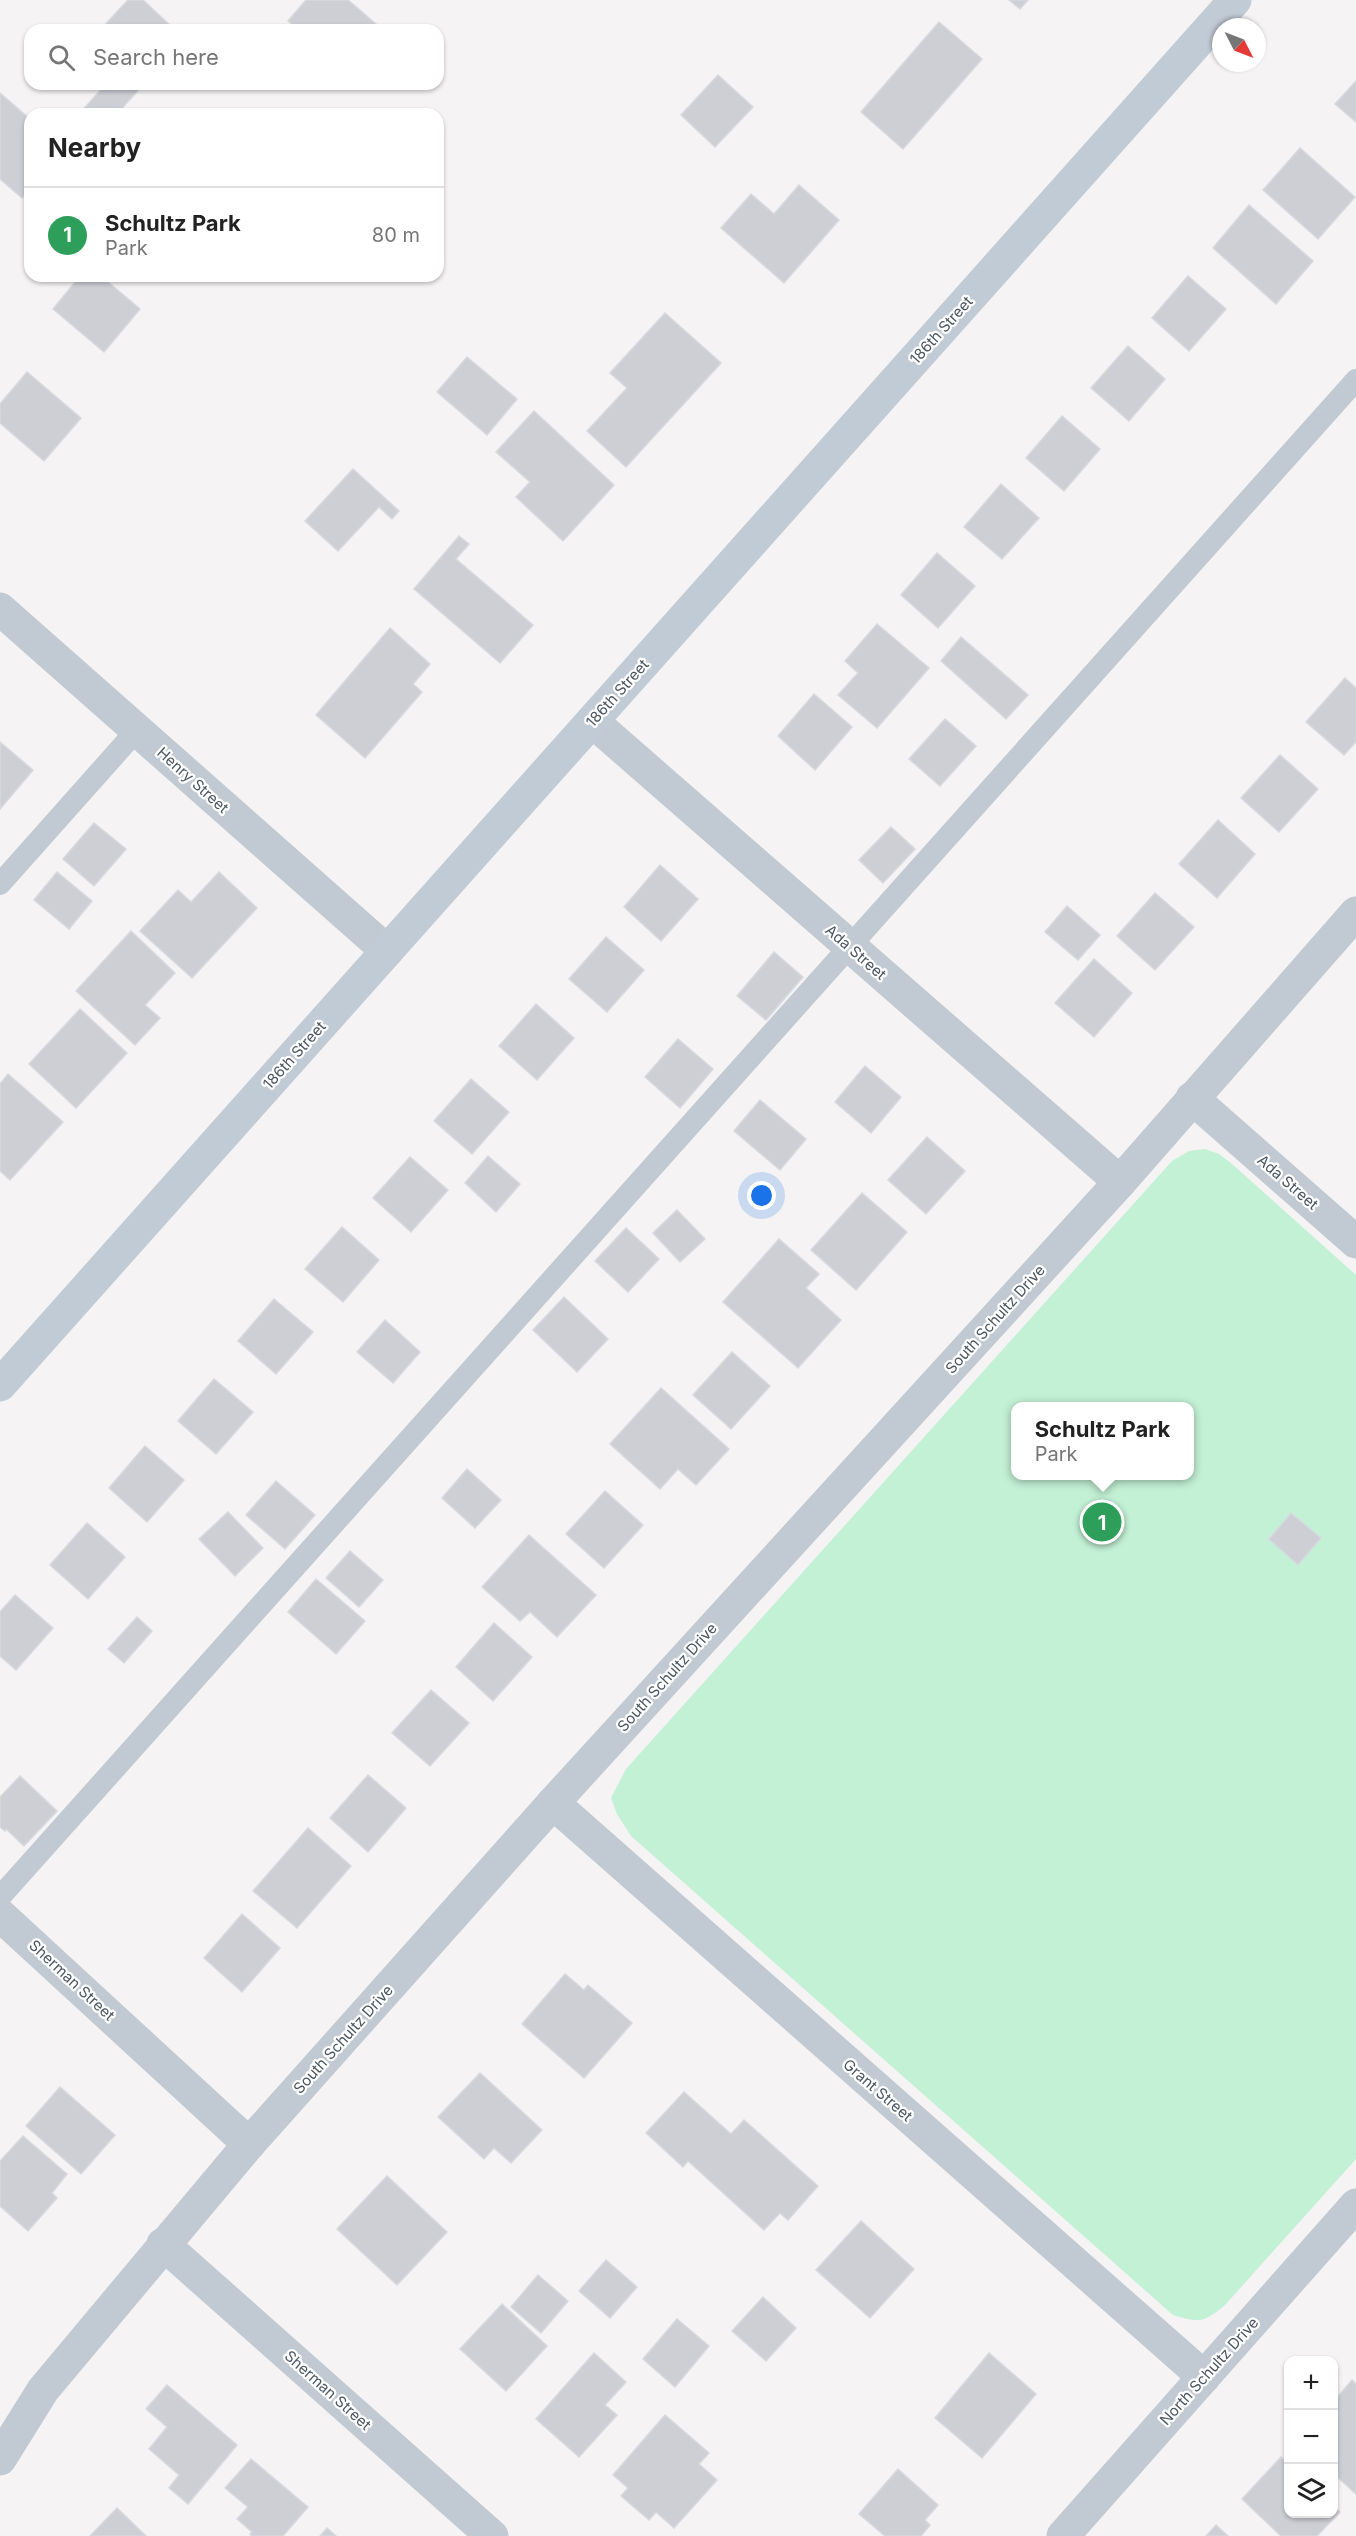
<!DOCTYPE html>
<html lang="en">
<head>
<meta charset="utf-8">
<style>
	body { margin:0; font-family:Inter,sans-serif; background:#f6f6f6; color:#222 }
	.controls { position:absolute; right:18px; bottom:18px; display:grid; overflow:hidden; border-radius:12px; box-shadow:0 2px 4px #0004 }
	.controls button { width:54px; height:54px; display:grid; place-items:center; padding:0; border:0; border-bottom:2px solid #e0e0e0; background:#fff; color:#222; font:30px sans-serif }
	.compass { position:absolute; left:1212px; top:18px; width:54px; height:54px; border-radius:50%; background:#fff; box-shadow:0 2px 4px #0004; rotate:132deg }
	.you { position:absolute; left:762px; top:1196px; width:21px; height:21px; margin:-15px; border:4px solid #fff; border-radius:50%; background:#1a73e8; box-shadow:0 0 0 9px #1a73e833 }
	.badge { display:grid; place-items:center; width:39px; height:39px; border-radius:50%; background:#111827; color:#fff; font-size:20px; font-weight:700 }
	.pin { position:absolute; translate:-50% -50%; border:3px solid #fff; box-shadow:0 2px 6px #0006 }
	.popup { position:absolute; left:1011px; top:1402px; width:183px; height:78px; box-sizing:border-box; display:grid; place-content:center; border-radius:12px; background:#fff; filter:drop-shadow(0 2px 4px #0005); font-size:20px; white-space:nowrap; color:#767676 }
	.popup b { font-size:22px; color:#222 }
	.popup::after { content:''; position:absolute; left:50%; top:100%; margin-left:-12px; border:12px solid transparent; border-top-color:#fff }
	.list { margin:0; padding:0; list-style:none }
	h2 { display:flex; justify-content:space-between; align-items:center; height:78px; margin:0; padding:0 24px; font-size:26px }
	h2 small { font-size:20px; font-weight:400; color:#767676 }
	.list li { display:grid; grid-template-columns:39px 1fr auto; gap:18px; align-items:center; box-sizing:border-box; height:96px; padding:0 24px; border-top:2px solid #e0e0e0 }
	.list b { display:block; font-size:22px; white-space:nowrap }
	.list p { margin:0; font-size:20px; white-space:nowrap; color:#767676 }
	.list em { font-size:20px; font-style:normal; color:#767676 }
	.icon { flex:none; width:33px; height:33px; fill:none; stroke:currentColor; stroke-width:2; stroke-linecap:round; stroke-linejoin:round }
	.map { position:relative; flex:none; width:1356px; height:2536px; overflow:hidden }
	.search { position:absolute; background:#fff; box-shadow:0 2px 4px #0004; left:24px; top:24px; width:420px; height:66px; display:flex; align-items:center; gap:15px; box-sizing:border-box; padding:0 21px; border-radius:18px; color:#767676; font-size:22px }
	.panel { position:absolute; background:#fff; box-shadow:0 2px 4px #0004; left:24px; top:108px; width:420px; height:174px; border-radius:18px }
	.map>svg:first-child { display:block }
</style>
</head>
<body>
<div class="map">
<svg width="1356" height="2536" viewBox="0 0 1356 2536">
	<rect width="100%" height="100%" fill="#f5f3f3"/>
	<path fill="#c3f1d5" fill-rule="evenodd" d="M1205 1149 1219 1154 1232 1164 1356 1275V2159L1225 2305C1204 2323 1199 2323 1173 2315L631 1836 617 1814 611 1798 626 1769 1172 1161 1189 1151ZM1015 1406H1189V1476H1015Z"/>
	<g fill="#cdcfd5" stroke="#d7d9de" stroke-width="1.5">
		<path d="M128 0H143L175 30H100Z"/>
		<path d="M306 0H348L383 30H299L288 21Z"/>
		<path d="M1009 0H1028L1020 9Z"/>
		<path d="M939 22 982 59 903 149 861 112Z"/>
		<path d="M718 75 753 107 715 147 681 115Z"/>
		<path d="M1356 81V122L1335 104Z"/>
		<path d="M106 84H144L123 107 130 114H79Z"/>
		<path d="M0 93 30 119V189L22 198 0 179Z"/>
		<path d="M1300 148 1355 197 1318 239 1263 190Z"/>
		<path d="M799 185 839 220 784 283 721 228 751 194 774 214Z"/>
		<path d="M1249 205 1313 261 1276 304 1213 248Z"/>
		<path d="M80 276H101L140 309 104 352 53 309Z"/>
		<path d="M1188 276 1226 309 1189 351 1152 318Z"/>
		<path d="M665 313 721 363 626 467 587 431 627 388 610 373Z"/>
		<path d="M1128 346 1165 379 1129 421 1091 388Z"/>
		<path d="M467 357 517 399 487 435 437 392Z"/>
		<path d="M27 372 81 418 44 461 0 423V404Z"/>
		<path d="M534 411 614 485 563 541 516 497 530 482 496 452Z"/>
		<path d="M1062 416 1100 449 1064 491 1026 458Z"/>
		<path d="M353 469 399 511 392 519 379 507 338 551 305 521Z"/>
		<path d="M1001 484 1039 518 1002 559 964 527Z"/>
		<path d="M459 536 469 544 456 559 533 625 500 663 414 589Z"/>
		<path d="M937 553 975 586 938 628 901 595Z"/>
		<path d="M877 624 929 668 877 728 838 695 858 673 845 661Z"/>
		<path d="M390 628 430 664 413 684 422 692 365 758 316 715Z"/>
		<path d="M961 637 1028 695 1006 719 941 661Z"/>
		<path d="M1345 678 1356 688V742L1344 755 1306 722Z"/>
		<path d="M814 694 852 727 815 770 778 736Z"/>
		<path d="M945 719 976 746 940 786 909 759Z"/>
		<path d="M0 742 33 770 0 809Z"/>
		<path d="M1280 755 1318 789 1279 832 1241 798Z"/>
		<path d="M1218 820 1255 854 1217 898 1179 864Z"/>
		<path d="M94 823 126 849 94 886 63 859Z"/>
		<path d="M891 827 915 849 883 883 859 860Z"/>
		<path d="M660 865 698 899 661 941 624 907Z"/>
		<path d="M57 872 92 901 69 929 34 900Z"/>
		<path d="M219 872 257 908 192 978 140 931 178 890 191 902Z"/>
		<path d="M1155 893 1194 927 1155 970 1117 936Z"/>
		<path d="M1067 906 1100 935 1078 960 1045 932Z"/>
		<path d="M131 931 175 973 145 1005 160 1018 135 1045 76 991Z"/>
		<path d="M606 937 644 970 607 1012 569 979Z"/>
		<path d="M774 952 803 977 766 1020 737 996Z"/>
		<path d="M1094 959 1132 993 1094 1037 1055 1003Z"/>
		<path d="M536 1004 574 1038 537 1080 499 1046Z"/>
		<path d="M80 1009 127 1053 76 1108 29 1064Z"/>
		<path d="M678 1039 713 1069 680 1108 645 1077Z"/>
		<path d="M865 1066 901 1097 871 1133 835 1102Z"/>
		<path d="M8 1074 63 1122 10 1180 0 1171V1084Z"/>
		<path d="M471 1079 509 1112 472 1154 434 1121Z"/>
		<path d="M760 1100 806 1139 780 1170 734 1131Z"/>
		<path d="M927 1137 965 1171 926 1214 888 1180Z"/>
		<path d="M488 1156 520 1184 496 1212 465 1183Z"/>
		<path d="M410 1157 448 1190 411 1232 373 1198Z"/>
		<path d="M862 1193 907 1232 856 1290 811 1250Z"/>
		<path d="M677 1210 705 1239 680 1262 653 1233Z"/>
		<path d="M342 1227 379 1260 343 1302 305 1269Z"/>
		<path d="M626 1228 659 1259 628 1292 595 1261Z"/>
		<path d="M779 1239 819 1274 806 1288 841 1320 798 1368 723 1302Z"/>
		<path d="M564 1297 608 1339 577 1372 533 1330Z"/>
		<path d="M274 1299 313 1332 276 1374 238 1341Z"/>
		<path d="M385 1320 420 1352 393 1383 357 1352Z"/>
		<path d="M732 1352 770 1386 731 1429 693 1395Z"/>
		<path d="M214 1379 253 1412 216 1454 178 1421Z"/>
		<path d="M661 1388 729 1449 696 1485 678 1469 660 1489 610 1444Z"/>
		<path d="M145 1446 184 1480 147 1522 109 1488Z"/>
		<path d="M467 1469 501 1500 475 1528 442 1498Z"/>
		<path d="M276 1481 315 1515 285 1549 246 1515Z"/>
		<path d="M605 1491 643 1525 604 1568 566 1534Z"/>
		<path d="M228 1512 263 1548 235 1576 199 1539Z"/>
		<path d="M1291 1513 1321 1538 1298 1565 1269 1539Z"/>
		<path d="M87 1523 125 1557 88 1599 50 1565Z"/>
		<path d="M529 1535 596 1595 557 1637 530 1612 520 1621 482 1587Z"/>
		<path d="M350 1551 383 1580 359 1607 326 1578Z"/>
		<path d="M316 1579 365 1621 336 1654 288 1612Z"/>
		<path d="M15 1595 53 1628 16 1670 0 1656V1612Z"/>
		<path d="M137 1617 152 1631 124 1663 108 1649Z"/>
		<path d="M494 1623 532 1657 493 1701 456 1667Z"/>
		<path d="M431 1690 469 1723 430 1766 392 1733Z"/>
		<path d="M368 1775 406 1808 368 1852 330 1818Z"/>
		<path d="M20 1776 57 1811 24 1846 6 1829 5 1831 0 1827V1797Z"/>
		<path d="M308 1828 351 1866 297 1928 253 1891Z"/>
		<path d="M242 1914 280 1948 242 1992 204 1958Z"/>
		<path d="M565 1974 584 1990 588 1985 632 2023 584 2078 522 2024Z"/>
		<path d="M480 2073 542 2130 511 2163 494 2148 484 2159 438 2117Z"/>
		<path d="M60 2087 115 2135 81 2174 26 2126Z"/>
		<path d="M684 2092 731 2134 744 2120 818 2186 788 2220 780 2213 764 2230 688 2161 683 2167 646 2133Z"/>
		<path d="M23 2136 67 2174 52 2193 57 2198 28 2231 0 2206V2161Z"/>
		<path d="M387 2176 447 2232 397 2285 337 2229Z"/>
		<path d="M861 2221 914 2269 870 2318 816 2270Z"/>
		<path d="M606 2260 637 2287 610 2318 579 2291Z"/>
		<path d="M538 2275 568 2301 541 2333 511 2307Z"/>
		<path d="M763 2297 796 2328 766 2361 732 2331Z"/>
		<path d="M502 2304 547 2346 506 2391 460 2349Z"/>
		<path d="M677 2319 709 2346 675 2387 643 2359Z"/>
		<path d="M594 2353 626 2382 605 2405 617 2415 579 2457 536 2419Z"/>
		<path d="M989 2353 1036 2394 982 2458 935 2418Z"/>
		<path d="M1352 2380 1356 2384V2494L1334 2474V2401Z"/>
		<path d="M167 2385 237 2445 188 2504 169 2488 179 2475 149 2449 167 2427 146 2409Z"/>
		<path d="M665 2415 709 2453 699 2464 717 2480 674 2528 656 2512 649 2520 621 2496 628 2488 613 2475Z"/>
		<path d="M1281 2457 1288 2464V2514H1334V2506L1340 2512 1317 2536H1281L1242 2499Z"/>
		<path d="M251 2459 308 2507 283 2536H252L250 2534 252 2532 237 2519 248 2507 225 2488Z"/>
		<path d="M898 2469 938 2505 925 2520 930 2525 921 2536H885L859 2514Z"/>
		<path d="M117 2508 146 2536H90Z"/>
		<path d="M1216 2525 1228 2536H1206Z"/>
		<path d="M327 2528 336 2536H320Z"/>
	</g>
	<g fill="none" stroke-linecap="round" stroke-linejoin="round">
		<g stroke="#c1cad2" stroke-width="22">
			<path d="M0 884 137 730"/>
			<path d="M0 1897 1356 380"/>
		</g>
		<g stroke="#c1cad2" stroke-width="33">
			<path d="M0 609 387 951"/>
			<path d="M592 721 1120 1182"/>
			<path d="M1192 1098 1356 1242"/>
			<path d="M553 1803 1204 2377"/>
			<path d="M0 1915 249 2144"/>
			<path d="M163 2244 492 2536"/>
			<path d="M0 2459 43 2390 249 2144 553 1803 1120 1182 1356 913"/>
			<path d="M1063 2536 1356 2205"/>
		</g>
		<path stroke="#c1cbd6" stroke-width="33" d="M0 1385 1235 0"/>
	</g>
	<g text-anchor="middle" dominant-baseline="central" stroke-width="4.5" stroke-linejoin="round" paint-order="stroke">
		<g font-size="15" fill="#4a5661" stroke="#fff">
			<text transform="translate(941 330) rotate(-48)">186th Street</text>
			<text transform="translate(617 693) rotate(-48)">186th Street</text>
			<text transform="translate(193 780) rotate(42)">Henry Street</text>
			<text transform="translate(856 952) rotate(41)">Ada Street</text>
			<text transform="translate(294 1055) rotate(-48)">186th Street</text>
			<text transform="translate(1288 1182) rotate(41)">Ada Street</text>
			<text transform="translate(995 1319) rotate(-48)">South Schultz Drive</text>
			<text transform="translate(667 1677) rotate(-48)">South Schultz Drive</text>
			<text transform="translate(72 1980) rotate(43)">Sherman Street</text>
			<text transform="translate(343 2039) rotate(-48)">South Schultz Drive</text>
			<text transform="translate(878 2090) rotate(41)">Grant Street</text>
			<text transform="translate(1209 2371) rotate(-48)">North Schultz Drive</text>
			<text transform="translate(328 2390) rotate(42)">Sherman Street</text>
		</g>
	</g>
</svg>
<div class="controls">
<button>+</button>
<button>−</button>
<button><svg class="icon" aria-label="layers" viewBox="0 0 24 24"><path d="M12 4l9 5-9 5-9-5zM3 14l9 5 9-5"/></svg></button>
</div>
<svg class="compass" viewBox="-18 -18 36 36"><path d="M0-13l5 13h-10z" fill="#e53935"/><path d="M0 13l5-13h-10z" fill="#767676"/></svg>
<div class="you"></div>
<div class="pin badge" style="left:1102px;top:1522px;background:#2e9e5b">1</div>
<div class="popup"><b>Schultz Park</b>Park</div>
<div class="search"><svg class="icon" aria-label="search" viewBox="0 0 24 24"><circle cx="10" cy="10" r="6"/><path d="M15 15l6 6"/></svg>Search here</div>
<section class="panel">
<h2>Nearby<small></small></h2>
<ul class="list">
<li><span class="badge" style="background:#2e9e5b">1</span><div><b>Schultz Park</b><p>Park</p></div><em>80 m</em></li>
</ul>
</section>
</div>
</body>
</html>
